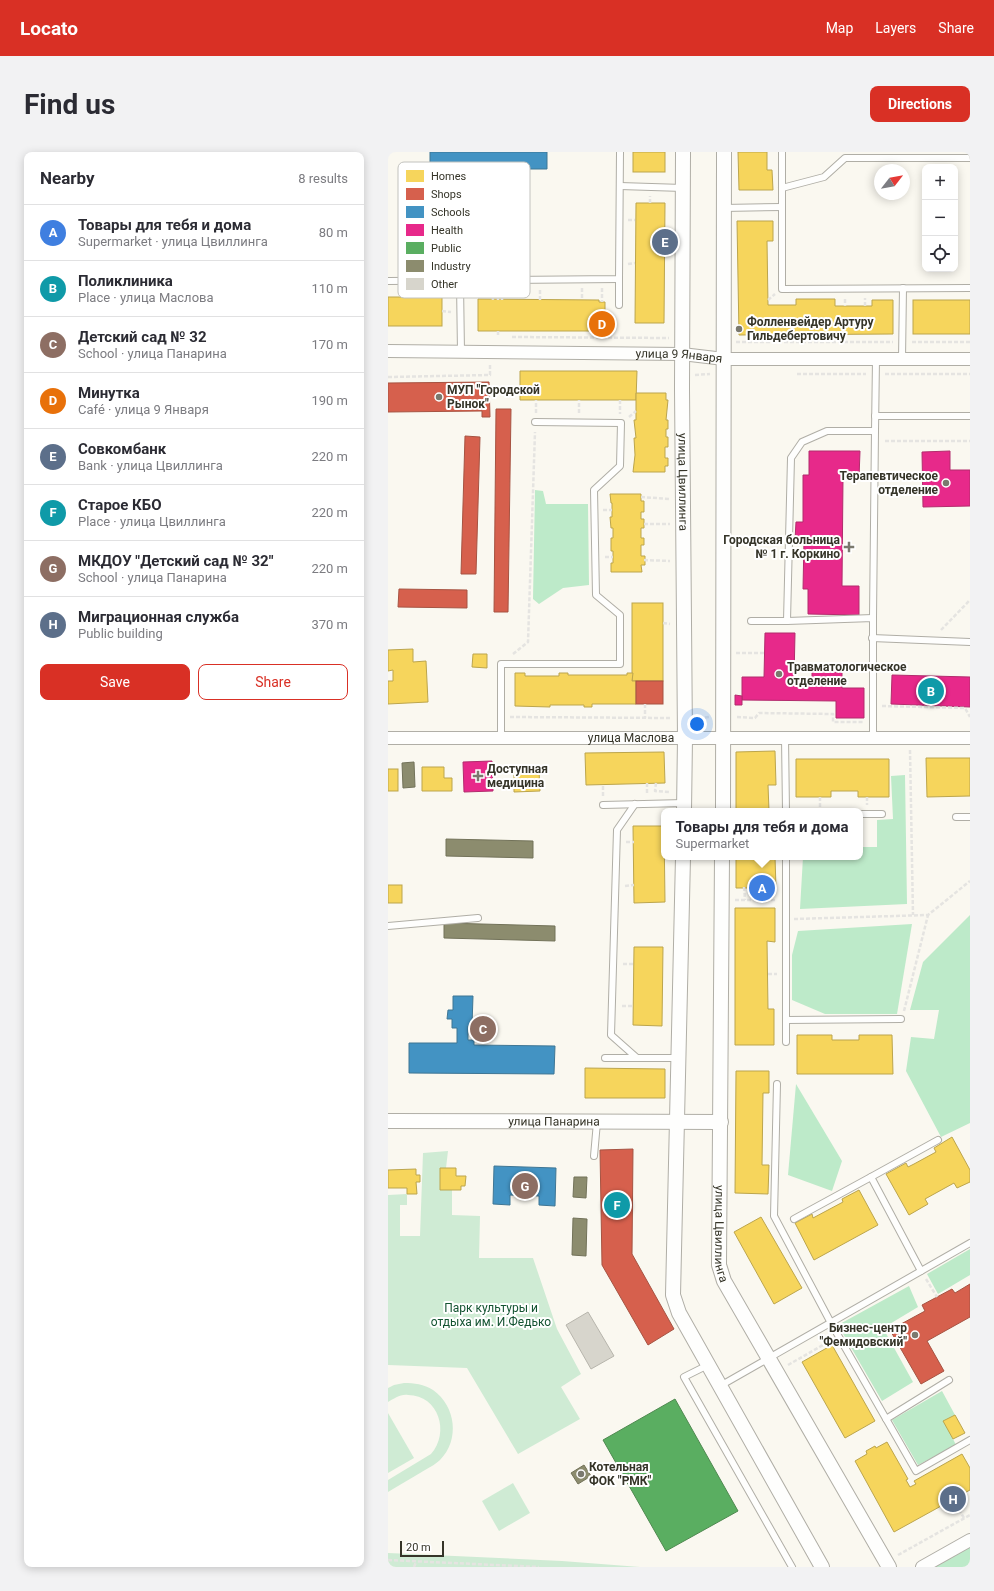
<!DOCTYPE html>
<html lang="en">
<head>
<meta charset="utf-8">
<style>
	body { margin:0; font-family:Roboto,sans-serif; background:#f2f2f3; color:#2b2b33 }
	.controls { position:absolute; right:12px; top:12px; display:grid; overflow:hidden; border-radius:8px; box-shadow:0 2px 10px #0003 }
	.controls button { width:36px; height:36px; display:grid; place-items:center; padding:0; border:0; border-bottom:1px solid #e1e1e2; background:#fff; color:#2b2b33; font:20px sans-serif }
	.compass { position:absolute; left:486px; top:12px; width:36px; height:36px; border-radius:50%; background:#fff; box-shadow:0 2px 10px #0003; rotate:59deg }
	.scale { position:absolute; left:12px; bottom:10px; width:44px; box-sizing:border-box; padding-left:4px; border:2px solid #353428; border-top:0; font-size:11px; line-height:14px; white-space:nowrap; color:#353428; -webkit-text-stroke:3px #fff; paint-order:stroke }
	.you { position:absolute; left:309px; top:572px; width:14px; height:14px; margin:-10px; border:3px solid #fff; border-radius:50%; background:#1a73e8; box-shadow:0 0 0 6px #1a73e833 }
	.badge { display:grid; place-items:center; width:26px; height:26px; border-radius:50%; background:#d93025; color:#fff; font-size:13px; font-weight:700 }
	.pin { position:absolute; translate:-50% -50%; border:2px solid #fff; box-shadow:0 1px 4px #0006 }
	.popup { position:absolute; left:273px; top:656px; width:202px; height:52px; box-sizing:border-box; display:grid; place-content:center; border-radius:8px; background:#fff; filter:drop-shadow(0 1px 3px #0005); font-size:13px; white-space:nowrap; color:#7c7c81 }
	.popup b { font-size:15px; color:#2b2b33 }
	.popup::after { content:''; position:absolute; left:50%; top:100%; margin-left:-8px; border:8px solid transparent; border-top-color:#fff }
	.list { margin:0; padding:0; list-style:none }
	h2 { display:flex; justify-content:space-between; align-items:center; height:52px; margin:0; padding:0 16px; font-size:17px }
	h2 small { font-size:13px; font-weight:400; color:#7c7c81 }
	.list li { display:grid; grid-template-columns:26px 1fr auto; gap:12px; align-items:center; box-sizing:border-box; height:56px; padding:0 16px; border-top:1px solid #e1e1e2 }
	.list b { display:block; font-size:15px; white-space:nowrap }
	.list p { margin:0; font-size:13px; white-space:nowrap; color:#7c7c81 }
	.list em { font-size:13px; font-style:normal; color:#7c7c81 }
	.actions { display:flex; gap:8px; padding:12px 16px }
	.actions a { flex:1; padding:9px 0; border:1px solid #d93025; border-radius:8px; text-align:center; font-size:14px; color:#d93025 }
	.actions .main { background:#d93025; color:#fff }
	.icon { flex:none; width:22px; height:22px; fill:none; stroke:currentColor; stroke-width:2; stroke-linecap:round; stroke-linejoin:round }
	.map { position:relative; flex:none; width:582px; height:1415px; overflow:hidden; border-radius:8px }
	header { display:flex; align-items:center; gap:24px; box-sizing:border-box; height:56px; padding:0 20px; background:#d93025; color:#fff }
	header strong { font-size:19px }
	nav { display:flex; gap:22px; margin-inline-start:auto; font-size:14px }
	.intro { display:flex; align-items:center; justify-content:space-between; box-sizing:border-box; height:96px; padding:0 24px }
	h1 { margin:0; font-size:28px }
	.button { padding:10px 18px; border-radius:8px; background:#d93025; color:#fff; font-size:14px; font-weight:700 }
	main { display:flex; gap:24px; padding:0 24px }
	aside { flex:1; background:#fff; border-radius:8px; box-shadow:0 2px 10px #0003 }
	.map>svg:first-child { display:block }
</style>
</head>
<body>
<header>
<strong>Locato</strong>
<nav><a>Map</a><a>Layers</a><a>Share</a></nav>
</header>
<div class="intro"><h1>Find us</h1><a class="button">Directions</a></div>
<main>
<aside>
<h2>Nearby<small>8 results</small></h2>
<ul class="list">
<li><span class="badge" style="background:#3f7fe0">A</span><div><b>Товары для тебя и дома</b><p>Supermarket · улица Цвиллинга</p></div><em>80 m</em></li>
<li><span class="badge" style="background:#0f9aa8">B</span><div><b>Поликлиника</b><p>Place · улица Маслова</p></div><em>110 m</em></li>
<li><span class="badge" style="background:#8d6e63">C</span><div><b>Детский сад № 32</b><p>School · улица Панарина</p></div><em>170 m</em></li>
<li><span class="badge" style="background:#e8710a">D</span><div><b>Минутка</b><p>Café · улица 9 Января</p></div><em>190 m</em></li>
<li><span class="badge" style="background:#5c6f8a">E</span><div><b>Совкомбанк</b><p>Bank · улица Цвиллинга</p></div><em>220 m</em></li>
<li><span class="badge" style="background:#0f9aa8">F</span><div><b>Старое КБО</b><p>Place · улица Цвиллинга</p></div><em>220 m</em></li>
<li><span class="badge" style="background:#8d6e63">G</span><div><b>МКДОУ &quot;Детский сад № 32&quot;</b><p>School · улица Панарина</p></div><em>220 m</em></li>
<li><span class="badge" style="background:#5c6f8a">H</span><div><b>Миграционная служба</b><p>Public building</p></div><em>370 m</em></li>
</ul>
<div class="actions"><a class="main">Save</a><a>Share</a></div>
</aside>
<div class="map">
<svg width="582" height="1415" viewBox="0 0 582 1415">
	<rect width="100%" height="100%" fill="#faf8f0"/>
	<g fill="#cfebd4">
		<path d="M60 999 58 1016H52V1037L64 1038V1063L92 1064 91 1106H145L169 1177 193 1222 173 1235 192 1267 130 1302 79 1216 0 1213V1043L19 1042V1053H12V1084H32L35 1001Z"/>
		<path d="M16 1231C26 1231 36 1232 45 1238 68 1254 72 1288 52 1308 48 1312 42 1315 37 1318 25 1325 12 1333 0 1340V1328L43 1302C62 1281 51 1243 20 1243 12 1242 6 1247 0 1250V1236L6 1233Z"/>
		<path d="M0 1261 26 1306 0 1321Z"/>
		<path d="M125 1331 142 1361 111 1379 94 1349Z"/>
		<path d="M0 1401 174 1409 252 1415H0Z"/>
	</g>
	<g fill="#bdeac9">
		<path d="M147 338 155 339 158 352H200L201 433 175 436 151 452 145 447Z"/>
		<path d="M517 623 519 752 412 757 415 705H472V695H489V668L505 667 503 624Z"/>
		<path d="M582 763V971L553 985 518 919 523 885 546 887 551 858H522L535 810Z"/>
		<path d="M524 772 509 862H437L404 848V803L410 779Z"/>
		<path d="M408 932 454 1009 444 1039 400 1023Z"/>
		<path d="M582 1097V1123L550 1142 539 1122Z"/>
		<path d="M521 1134 530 1155 495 1176 525 1230 494 1249 450 1173Z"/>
		<path d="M554 1239 567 1263 556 1269 568 1293 530 1313 504 1268Z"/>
		<path d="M582 1395V1414L580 1415H546Z"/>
	</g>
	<g fill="#f6d55c" stroke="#bca54c">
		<rect x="245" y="0" width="32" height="20"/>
		<path d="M350 0H379V18H384L385 38H351Z"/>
		<path d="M248 51H277L276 171H247Z"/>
		<path d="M349 69H385V89H379L380 153H408V147H447V154H484V148H505V182L351 183Z"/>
		<rect x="0" y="145" width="54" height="29"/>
		<path d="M90 147 211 148V150H217V172H211V179H90Z"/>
		<rect x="525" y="148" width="57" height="34"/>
		<path d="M132 219H249L248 248H132Z"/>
		<path d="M248 241H278V248H280L278 268H280V277H278V285H280V295H277V306H280V314H277V320H245L247 303 246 286H248L246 268H248Z"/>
		<path d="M222 342H253V349H256V360H253V367H256V376H253V386H256V393H253V404H257V413H253L254 420H223V411H225V399H223V386H225V376H223L222 365H224V351H223Z"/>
		<rect x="244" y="451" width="31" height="78"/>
		<path d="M25 497V510L38 509 40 550 0 552V529H5V518L0 519V498Z"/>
		<path d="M85 502H99V516L84 515Z"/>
		<path d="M127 521H137V524H171V521H180V523H239V521H245L244 529H248V552H204V555H196V553H162V555L127 554Z"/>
		<path d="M387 599 388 633H380L381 659H348V600Z"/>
		<path d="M276 600 277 631 198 633 197 601Z"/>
		<path d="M538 606H582V644L539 645Z"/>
		<path d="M408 607H501V645H470V639H443V645H408Z"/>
		<path d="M34 615H56V626H64V639H34Z"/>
		<rect x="0" y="617" width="10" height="22"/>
		<path d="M126 618H151L152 639 126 640Z"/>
		<path d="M245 674H276L277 750 246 751Z"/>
		<path d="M348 705H387L388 736H348Z"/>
		<rect x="0" y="733" width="14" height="18"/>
		<path d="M347 756H387V790L379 789 380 857H386V893H347Z"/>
		<path d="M246 795H275L274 874 245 873Z"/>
		<path d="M409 883H444V888H471V883H504L505 922H409Z"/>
		<path d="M197 916 277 917V946H197Z"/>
		<path d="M348 919H381V941H375L374 1013H381L380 1042 347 1041Z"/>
		<path d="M564 985 582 1018V1030L569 1036 566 1031 537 1047 540 1052 521 1063 498 1022 518 1011 520 1015 526 1012 548 1000 546 996Z"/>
		<path d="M52 1016H68V1024H78L77 1034H73V1038H52Z"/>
		<path d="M28 1017V1023H32V1030H28L29 1042H19V1036H0V1018Z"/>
		<path d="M471 1038 490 1073 426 1108 407 1071 424 1062 425 1066 455 1050 454 1047Z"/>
		<path d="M373 1065 414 1136 386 1152 346 1080Z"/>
		<path d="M444 1193 487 1269 457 1286 414 1210Z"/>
		<path d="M567 1263 577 1281 565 1287 555 1269Z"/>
		<path d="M499 1290 520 1327 518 1328 522 1335 528 1332 526 1329 574 1302 582 1316V1338L506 1380 467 1309 479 1302 478 1299 487 1294 488 1296Z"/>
	</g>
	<g fill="#d6604d" stroke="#a65342">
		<path d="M101 230 102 265H94V259L0 260V231Z"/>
		<path d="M108 257H123L120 460H106Z"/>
		<path d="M77 284 92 285 88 422H73Z"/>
		<path d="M11 437 79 438V456L10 455Z"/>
		<rect x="248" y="529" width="27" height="23"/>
		<path d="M245 997 244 1102 286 1177 260 1193 214 1113 212 998Z"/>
		<path d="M582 1132V1165L539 1189 556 1219 533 1232 502 1178 537 1159 534 1153 564 1137 567 1141Z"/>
	</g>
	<g fill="#4393c3" stroke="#3f7694">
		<path d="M42 0H159V17H133V30H68V18H42Z"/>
		<path d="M65 844H85L84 874H80V888H86V893L167 894 166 922 21 921V891H69V876H64V867H59L60 858H65Z"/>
		<path d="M106 1014 168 1016 167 1054 151 1053V1044L122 1043V1053L105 1052Z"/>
	</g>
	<g fill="#e7298a" stroke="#b22c6d">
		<path d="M421 299H472L471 326H455L454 434H471V463L420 462V437H415L416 388H407L408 370H415V323H421Z"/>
		<path d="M562 299V318H582V354L535 355 534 300Z"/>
		<path d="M377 481H407L406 527H424V520H454V536H476V566H448V549L354 548V525H376Z"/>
		<path d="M504 523 582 525V555L503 552Z"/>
		<path d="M347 543 354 544V553H347Z"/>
		<path d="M104 609 105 639 76 640 75 610Z"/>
	</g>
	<path fill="#5aae61" stroke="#4f8950" d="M287 1247 350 1359 278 1399 215 1288Z"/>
	<g fill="#8c8c6e" stroke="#727259">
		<path d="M26 610 27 635 15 636 14 611Z"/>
		<path d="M58 687 145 689V706L58 704Z"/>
		<path d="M56 771 167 774V789L56 786Z"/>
		<path d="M186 1025H199L198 1046 185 1045Z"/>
		<path d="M185 1066 199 1067 198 1104 184 1103Z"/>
		<path d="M196 1313 203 1324 190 1332 183 1321Z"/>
	</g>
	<path fill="#d7d5cc" stroke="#b7b5ac" d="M200 1160 226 1204 203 1217 178 1173Z"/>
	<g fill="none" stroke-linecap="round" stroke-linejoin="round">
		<g stroke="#b0aea6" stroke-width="8">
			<g id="service">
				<path d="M394 0V137L582 136"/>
				<path d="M232 34 295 36"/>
				<path d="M394 36 436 25 457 6H582"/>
				<path d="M335 56 394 55"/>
				<path d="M71 64 73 200"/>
				<path d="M0 129 231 127 232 0"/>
				<path d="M231 153V127"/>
				<path d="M514 207 515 136"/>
				<path d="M487 264H582"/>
				<path d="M485 466 487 279"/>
				<path d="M363 469H399L403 306 414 290 439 279H487L488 207"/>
				<path d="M399 469 485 466V587"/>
				<path d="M484 486 582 490"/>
				<path d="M113 586V512H232V463L208 443 206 338 232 314 233 271 147 270"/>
				<path d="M397 586 398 659"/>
				<path d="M247 652 229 678 223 883 249 906H290"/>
				<path d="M215 653 296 651"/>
				<path d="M472 662H494"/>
				<path d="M568 665H582"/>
				<path d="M398 705V890"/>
				<path d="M0 774 90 766"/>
				<path d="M398 868 513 867"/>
				<path d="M217 906H249"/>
				<path d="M389 932 386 1064 443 1171 528 1319 582 1288"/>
				<path d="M206 1004 209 970"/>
				<path d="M406 1067 483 1025"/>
				<path d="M533 1119 483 1025 550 988"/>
				<path d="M320 1213 296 1225 404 1415"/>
				<path d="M332 1234 582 1091"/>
				<path d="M498 1267 561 1228"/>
			</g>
		</g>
		<g stroke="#b0aea6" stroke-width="14">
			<g id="minor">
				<path id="s1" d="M0 199 294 202 336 207H582"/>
				<path id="s2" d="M0 586H582"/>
				<path d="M534 1415 582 1388"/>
			</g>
		</g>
		<g stroke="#b0aea6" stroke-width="16">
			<g id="tertiary">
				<path id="s3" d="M295 0 294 237 297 586 296 659"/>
				<path d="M335 659 336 0"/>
				<path d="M295 705 285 1143 291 1161 434 1415"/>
				<path id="s4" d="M334 705 331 1113 336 1129 501 1415"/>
				<path id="s5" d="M0 969 333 970"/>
			</g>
		</g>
		<g stroke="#e5e4e1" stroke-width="2.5" stroke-dasharray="4 2" stroke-linecap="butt">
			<path d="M262 51V44"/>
			<path d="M240 68H247"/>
			<path d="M240 112 247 111"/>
			<path d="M194 136V148"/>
			<path d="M214 136V150"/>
			<path d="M37 137V145"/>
			<path d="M104 138 105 148"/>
			<path d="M114 138V148"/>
			<path d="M457 147V154"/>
			<path d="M110 148V138"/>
			<path d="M152 148V136"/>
			<path d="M380 148 387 142"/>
			<path d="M477 154V146"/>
			<path d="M54 159 63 160"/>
			<path d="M110 179V185"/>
			<path d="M375 183V190"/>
			<path d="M399 183V190"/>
			<path d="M124 185 281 186"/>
			<path d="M214 186V172"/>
			<path d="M348 190H505"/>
			<path d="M524 190H582"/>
			<path d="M409 222H478"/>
			<path d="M497 222H582"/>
			<path d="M307 223 322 222"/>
			<path d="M0 225 102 223V213"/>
			<path d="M232 248V262"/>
			<path d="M148 261V248"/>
			<path d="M191 261V248"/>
			<path d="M241 265 248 259"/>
			<path d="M497 289H582"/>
			<path d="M253 345 282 347"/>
			<path d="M215 358H224"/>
			<path d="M256 372H282"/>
			<path d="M217 405H225"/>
			<path d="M256 408 282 409"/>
			<path d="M275 471 282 472"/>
			<path d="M553 478 582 448"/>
			<path d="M348 501H377"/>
			<path d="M125 502 140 490 147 280"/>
			<path d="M257 552V566"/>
			<path d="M494 554 577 556 582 565"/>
			<path d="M122 565 283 566"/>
			<path d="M349 565 367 566 371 561 445 562V570H475"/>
			<path d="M311 566 322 565"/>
			<path d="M522 598 525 763"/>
			<path d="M259 631V643"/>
			<path d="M268 631 267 639 281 640"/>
			<path d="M215 644V632"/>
			<path d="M432 645V659"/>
			<path d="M479 645V653"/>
			<path d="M238 690H246"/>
			<path d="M237 734 246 733"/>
			<path d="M356 735 357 748"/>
			<path d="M374 736 375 748"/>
			<path d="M347 748H388"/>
			<path d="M406 767 540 763 582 729"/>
			<path d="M235 812H246"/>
			<path d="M380 822H389"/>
			<path d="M234 854H245"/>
			<path d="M516 859 540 763"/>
			<path d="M538 1127 549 1145"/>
			<path d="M400 1213 442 1189"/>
			<path d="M565 1347 576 1366"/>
			<path d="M510 1403 582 1363"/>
			<path d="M0 1408 151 1415"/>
			<path d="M26 1415 28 1410"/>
		</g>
		<use href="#service" stroke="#fefefd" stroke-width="6"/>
		<use href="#minor" stroke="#fefefd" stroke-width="12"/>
		<use href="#tertiary" stroke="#fefefd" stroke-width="14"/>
	</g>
	<g fill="#7a796e" stroke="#fff" stroke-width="1.5">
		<circle cx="351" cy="177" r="4"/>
		<circle cx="51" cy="245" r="4"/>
		<circle cx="558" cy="331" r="4"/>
		<path d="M459 389h4v4h4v4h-4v4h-4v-4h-4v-4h4z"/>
		<circle cx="391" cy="522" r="4"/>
		<path d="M88 618h4v4h4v4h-4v4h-4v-4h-4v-4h4z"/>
		<circle cx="527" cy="1183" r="4"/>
		<circle cx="193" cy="1322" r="4"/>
	</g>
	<g text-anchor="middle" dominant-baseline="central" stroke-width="4" stroke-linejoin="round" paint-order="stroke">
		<g font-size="12" font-weight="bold" fill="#353428" stroke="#fff" text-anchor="start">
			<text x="359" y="170">Фолленвейдер Артуру<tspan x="359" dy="14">Гильдебертовичу</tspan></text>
			<text x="59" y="238">МУП "Городской<tspan x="59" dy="14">Рынок"</tspan></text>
			<text x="550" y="324" text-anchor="end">Терапевтическое<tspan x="550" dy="14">отделение</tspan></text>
			<text x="452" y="388" text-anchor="end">Городская больница<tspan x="452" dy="14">№ 1 г. Коркино</tspan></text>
			<text x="399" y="515">Травматологическое<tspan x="399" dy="14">отделение</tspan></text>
			<text x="99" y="617">Доступная<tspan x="99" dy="14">медицина</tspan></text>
			<text x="519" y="1176" text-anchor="end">Бизнес-центр<tspan x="519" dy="14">"Фемидовский"</tspan></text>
			<text x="201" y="1315">Котельная<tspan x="201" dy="14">ФОК "РМК"</tspan></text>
		</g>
		<g font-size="12" fill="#353428" stroke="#fff">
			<text stroke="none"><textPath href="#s1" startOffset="291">улица 9 Января</textPath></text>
			<text stroke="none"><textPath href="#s3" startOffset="330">улица Цвиллинга</textPath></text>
			<text stroke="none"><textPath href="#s2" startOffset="243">улица Маслова</textPath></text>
			<text stroke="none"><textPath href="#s5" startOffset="166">улица Панарина</textPath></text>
			<text stroke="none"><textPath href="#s4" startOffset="377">улица Цвиллинга</textPath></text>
		</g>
		<g font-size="12" fill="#135331" stroke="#fff">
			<text x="103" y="1156">Парк культуры и<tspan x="103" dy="14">отдыха им. И.Федько</tspan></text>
		</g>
	</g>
	<rect x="10" y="10" width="132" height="136" rx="6" fill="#fff" stroke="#c2c2be" stroke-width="1"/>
	<rect x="18" y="18" width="18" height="12" fill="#f6d55c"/>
	<rect x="18" y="36" width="18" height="12" fill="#d6604d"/>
	<rect x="18" y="54" width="18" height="12" fill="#4393c3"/>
	<rect x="18" y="72" width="18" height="12" fill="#e7298a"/>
	<rect x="18" y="90" width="18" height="12" fill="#5aae61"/>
	<rect x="18" y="108" width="18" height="12" fill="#8c8c6e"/>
	<rect x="18" y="126" width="18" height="12" fill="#d7d5cc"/>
	<g font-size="11" fill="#353428">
		<text x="43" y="28">Homes</text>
		<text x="43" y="46">Shops</text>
		<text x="43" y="64">Schools</text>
		<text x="43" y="82">Health</text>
		<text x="43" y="100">Public</text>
		<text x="43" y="118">Industry</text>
		<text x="43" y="136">Other</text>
	</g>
</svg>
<div class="controls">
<button>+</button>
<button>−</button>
<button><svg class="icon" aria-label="locate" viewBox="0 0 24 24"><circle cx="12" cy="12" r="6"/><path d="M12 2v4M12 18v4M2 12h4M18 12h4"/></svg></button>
</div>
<svg class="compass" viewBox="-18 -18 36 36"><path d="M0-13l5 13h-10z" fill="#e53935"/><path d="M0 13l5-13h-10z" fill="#7c7c81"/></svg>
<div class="scale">20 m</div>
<div class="you"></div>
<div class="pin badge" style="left:374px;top:736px;background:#3f7fe0">A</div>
<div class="popup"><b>Товары для тебя и дома</b>Supermarket</div>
<div class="pin badge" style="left:543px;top:539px;background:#0f9aa8">B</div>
<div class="pin badge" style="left:95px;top:877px;background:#8d6e63">C</div>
<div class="pin badge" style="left:214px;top:172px;background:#e8710a">D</div>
<div class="pin badge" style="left:277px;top:90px;background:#5c6f8a">E</div>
<div class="pin badge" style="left:229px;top:1053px;background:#0f9aa8">F</div>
<div class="pin badge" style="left:137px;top:1034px;background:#8d6e63">G</div>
<div class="pin badge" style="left:565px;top:1347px;background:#5c6f8a">H</div>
</div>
</main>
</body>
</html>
